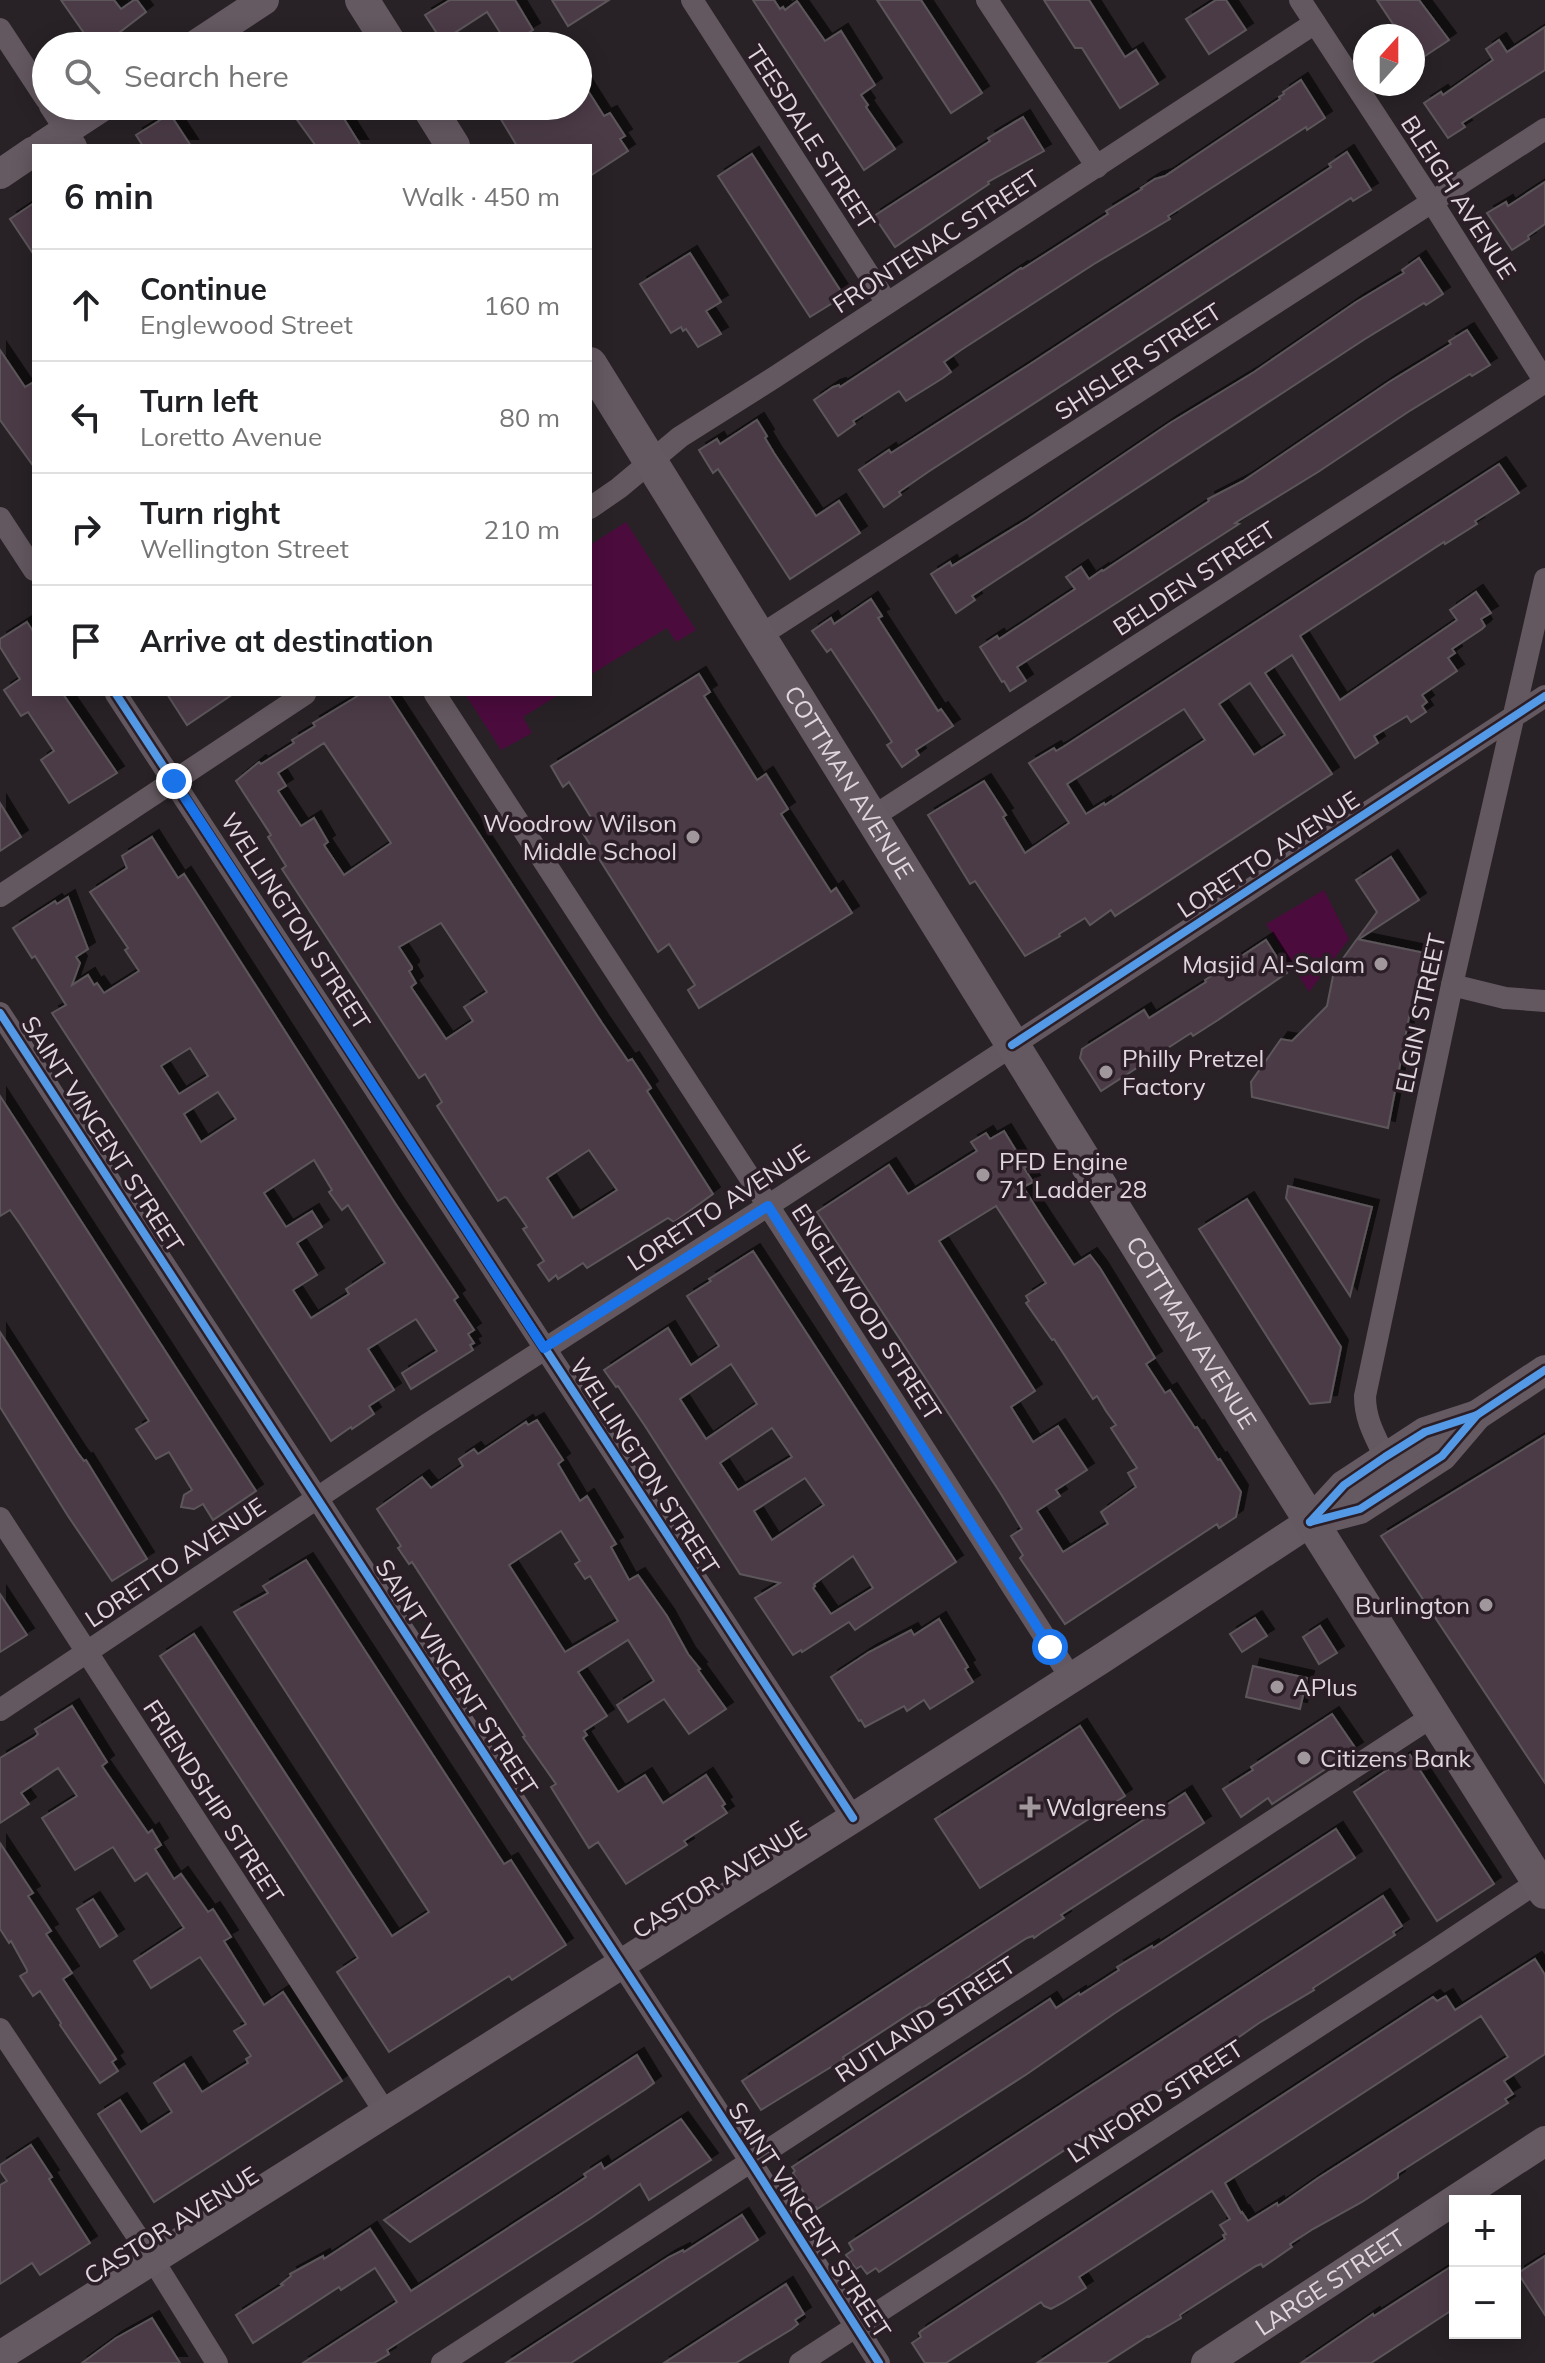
<!DOCTYPE html>
<html lang="en">
<head>
<meta charset="utf-8">
<style>
	body { margin:0; font-family:Mulish,sans-serif; background:#f6f6f6; color:#202124 }
	.controls { position:absolute; right:24px; bottom:24px; display:grid; overflow:hidden; border-radius:0px; box-shadow:0 4px 20px #0003 }
	.controls button { width:72px; height:72px; display:grid; place-items:center; padding:0; border:0; border-bottom:2px solid #e0e0e0; background:#fff; color:#202124; font:40px sans-serif }
	.compass { position:absolute; left:1353px; top:24px; width:72px; height:72px; border-radius:50%; background:#fff; box-shadow:0 4px 20px #0003; rotate:21deg }
	.stop { position:absolute; width:24px; height:24px; margin:-18px; border:6px solid #1a73e8; border-radius:50%; background:#fff }
	.stop.end { background:#1a73e8; border-color:#fff; box-shadow:0 2px 8px #0008 }
	.list { margin:0; padding:0; list-style:none }
	h2 { display:flex; justify-content:space-between; align-items:center; height:104px; margin:0; padding:0 32px; font-size:34px }
	h2 small { font-size:26px; font-weight:400; color:#757577 }
	.list li { display:grid; grid-template-columns:52px 1fr auto; gap:24px; align-items:center; box-sizing:border-box; height:112px; padding:0 32px; border-top:2px solid #e0e0e0 }
	.list b { display:block; font-size:30px; white-space:nowrap }
	.list p { margin:0; font-size:26px; white-space:nowrap; color:#757577 }
	.list em { font-size:26px; font-style:normal; color:#757577 }
	.icon { flex:none; width:44px; height:44px; fill:none; stroke:currentColor; stroke-width:2; stroke-linecap:round; stroke-linejoin:round }
	.map { position:relative; flex:none; width:1545px; height:2363px; overflow:hidden }
	.search { position:absolute; background:#fff; box-shadow:0 4px 20px #0003; left:32px; top:32px; width:560px; height:88px; display:flex; align-items:center; gap:20px; box-sizing:border-box; padding:0 28px; border-radius:44px; color:#757577; font-size:30px }
	.panel { position:absolute; background:#fff; box-shadow:0 4px 20px #0003; left:32px; top:144px; width:560px; height:552px; border-radius:0px }
	.map>svg:first-child { display:block }
</style>
</head>
<body>
<div class="map">
<svg width="1545" height="2363" viewBox="0 0 1545 2363">
	<defs>
		<filter id="shadow"><feDropShadow dx="7" dy="-7" stdDeviation="0" flood-color="#0009"/></filter>
	</defs>
	<rect width="100%" height="100%" fill="#282226"/>
	<g fill="#4b0b3d">
		<path d="M626 522 696 630 676 642 667 628 590 675V545Z"/>
		<path d="M465 694H560L523 717 532 733 501 750Z"/>
		<path d="M1324 890 1349 939 1309 992 1266 924Z"/>
	</g>
	<g fill="#4c3a47" stroke="#5c575a" stroke-width="2" fill-rule="evenodd" filter="url(#shadow)">
		<path d="M61 0H114L121 9 134 0H137L146 12 107 42 105 39 93 46Z"/>
		<path d="M450 0H515L533 30 508 45 487 12 442 41 425 15Z"/>
		<path d="M552 0H609L568 26Z"/>
		<path d="M753 0H774L780 9 783 7 785 10 797 1 825 41 841 31 875 85 861 95 868 105 866 107 868 110 895 149 864 170Z"/>
		<path d="M877 0H921L982 93 951 113Z"/>
		<path d="M1044 0H1089L1125 57 1136 50 1158 84 1120 108 1082 48H1075Z"/>
		<path d="M1216 0H1226L1246 30 1209 54 1186 19Z"/>
		<path d="M1377 0H1419L1449 40 1413 64V36H1401Z"/>
		<path d="M1545 27V70L1462 123 1465 127 1448 138 1424 103 1441 92 1443 95 1493 60 1486 49 1499 40 1507 52Z"/>
		<path d="M578 75 604 116 610 113 625 136 620 139 628 151 590 176V146H517L499 116 515 106H578Z"/>
		<path d="M1301 80 1325 118 1307 130 1306 127 1168 216 1170 219 1094 264 961 350 944 362 951 372 943 378 906 401 899 391 853 421 855 424 838 436 814 400 833 387 839 385 840 387 1021 268 1022 269 1030 264 1108 214 1106 211 1142 189 1141 188 1155 179 1165 176 1280 99 1279 97 1284 94 1283 92Z"/>
		<path d="M287 106H336L361 146H316Z"/>
		<path d="M170 114 191 146H143L136 135Z"/>
		<path d="M1023 117 1044 151 988 182 989 184 895 247 874 216 990 141 988 138Z"/>
		<path d="M1347 152 1371 190 1353 201 1351 198 1277 246 928 472 899 492 901 495 884 507 859 470 889 450 891 453 1030 364 1331 167 1329 164Z"/>
		<path d="M752 154 844 296 810 317 718 176Z"/>
		<path d="M1545 182V224L1528 236 1529 239 1512 250 1487 213 1506 202 1508 206Z"/>
		<path d="M34 203V255L10 219Z"/>
		<path d="M690 253 721 302 706 311 721 334 698 347 686 329 683 331 681 327 671 333 640 284Z"/>
		<path d="M1419 258 1443 294 1426 305 1424 303 1365 339 972 596 975 600 956 613 931 574 950 562 952 566 1027 520 1170 423 1254 372 1356 302 1404 273 1402 270Z"/>
		<path d="M1467 330 1490 365 1472 376 1470 374 1408 412 1318 472 1235 523 1239 524 1031 658 1017 667 1026 681 1010 691 1004 681 1002 682 980 647 997 636 999 639 1075 589 1066 577 1081 567 1089 579 1102 570 1103 571 1209 501 1208 499 1243 481 1389 382 1451 344 1449 341Z"/>
		<path d="M0 350 25 387 34 382V467L0 420Z"/>
		<path d="M757 420 767 436 765 438 774 453 816 516 839 501 860 533 790 579 718 469 713 473 699 450 717 439 720 444Z"/>
		<path d="M1499 464 1519 493 1475 521 1477 524 1445 544 1444 542 1300 636 1340 700 1457 620 1450 610 1476 592 1491 613 1481 619 1485 626 1482 629 1452 649 1455 653 1448 658 1457 671 1422 695 1427 702 1422 706 1426 712 1411 722 1407 716 1374 736 1378 743 1355 758 1292 655 1265 673 1332 774 1115 916 1111 910 1090 925 1085 918 1059 934 1060 936 1025 956 975 881 970 884 928 815 984 781 1006 815 1003 817 1025 853 1069 823 1029 763 1054 748 1056 751 1063 747ZM1250 683 1285 735 1254 755 1219 704ZM1184 709 1205 740 1105 805 1104 803 1086 814 1067 784Z"/>
		<path d="M871 599 882 616 878 618 938 711 941 709 953 726 916 750 919 755 902 767 887 745 892 742 874 714 831 649 827 652 812 631 831 618 834 624Z"/>
		<path d="M27 622 34 633V694H63L117 773 69 803 41 760 54 751 28 712 21 716 4 690 20 679 0 647V639Z"/>
		<path d="M699 674 710 692 704 696 757 780 766 774 788 809 781 814 831 892 836 888 852 913 699 1008 688 990 695 985 669 944 658 952 579 827 592 819 569 782 563 787 551 766Z"/>
		<path d="M167 694H233L187 725Z"/>
		<path d="M361 694H388L602 1023 628 1061 632 1059 651 1088 647 1091 713 1194 674 1222 668 1218 587 1268 583 1263 558 1279 556 1275 549 1281 538 1265 544 1261 523 1229 527 1227 507 1198 505 1197 498 1201 437 1106 442 1102 425 1074 419 1078 282 869 286 866 268 837 271 835 236 781 259 762 261 764 294 743 292 740 315 726 313 723ZM324 743 391 843 344 875 324 845 328 842 314 818 301 826 278 791 286 786 278 773ZM441 923 487 992 464 1007 473 1021 446 1039 411 987 416 983 409 971 412 969V967L399 947ZM589 1150 617 1190 573 1218 547 1178Z"/>
		<path d="M0 803 21 837 0 851Z"/>
		<path d="M152 837 178 878 184 874 203 903 395 1203 458 1297 454 1300 474 1330 468 1334 474 1343 470 1345 473 1350 411 1389 402 1373 437 1351 416 1319 368 1349 394 1390 369 1406 374 1414 352 1429 351 1427 331 1441 52 1013 66 1005 35 956 32 958 13 928 55 901 57 904 68 897 88 949 76 957 80 963 72 985 88 975 94 985 97 983 104 993 139 971 125 950 128 948 90 892 127 868 122 856ZM190 1048 208 1076 179 1094 161 1066ZM218 1092 236 1119 201 1142 184 1114ZM314 1160 332 1190 329 1192 342 1210 348 1205 385 1263 346 1289 349 1294 311 1318 293 1290 317 1275 297 1243 322 1227 312 1211 286 1227 264 1193Z"/>
		<path d="M1391 857 1419 900 1359 939 1358 938 1377 912 1356 880Z"/>
		<path d="M1357 939 1425 953 1418 992 1414 991 1388 1128 1252 1097 1251 1082 1281 1039 1292 1041 1327 1006 1334 971Z"/>
		<path d="M1266 940 1287 973 1218 1020 1193 1036 1191 1033 1101 1091 1080 1058 1082 1049 1144 1010 1149 1018 1206 982 1205 980Z"/>
		<path d="M0 1096 256 1491 213 1520 203 1504 194 1509 181 1507 184 1495 192 1490 169 1452 156 1459 136 1429 149 1421 134 1398 20 1224 10 1210 0 1216Z"/>
		<path d="M1004 1131 1026 1167 1024 1168 1033 1182 1023 1187 1044 1220 1074 1265 1090 1255 1100 1268 1155 1358 1146 1364 1165 1393 1170 1390 1195 1428 1197 1427 1218 1460 1220 1459 1241 1492 1236 1517 1219 1528 1217 1524 1065 1624 1020 1558 1023 1555 1011 1536 1022 1529 1001 1494 817 1212 889 1165 908 1194 977 1151 971 1142 986 1133 990 1139ZM996 1206 1046 1283 1026 1296 1029 1301 1026 1303 1052 1340 1054 1339 1093 1399 1097 1396 1106 1411 1116 1425 1111 1428 1137 1468 1128 1473 1136 1487 1101 1512 1108 1524 1063 1552 1037 1511 1060 1496 1056 1490 1087 1470 1058 1426 1033 1442 1011 1407 1035 1391 939 1241Z"/>
		<path d="M1288 1186 1372 1207 1350 1296 1286 1198Z"/>
		<path d="M1247 1199 1341 1347 1330 1402 1310 1404 1199 1229Z"/>
		<path d="M753 1251 956 1562 855 1630 849 1622 802 1652 801 1650 793 1655 755 1598 780 1583 740 1574 645 1426 618 1386 616 1387 604 1370 668 1328 691 1365 719 1346 687 1296 711 1281 709 1279ZM731 1364 757 1404 706 1439 680 1399ZM772 1428 792 1457 738 1490 720 1463ZM805 1478 824 1505 772 1540 754 1511ZM853 1556 873 1588 831 1614 813 1588 815 1586 814 1584Z"/>
		<path d="M0 1332 78 1453 84 1461 86 1460 147 1559 112 1581 68 1516 0 1407Z"/>
		<path d="M537 1420 563 1460 558 1464 580 1501 587 1496 616 1544 611 1547 629 1580 638 1575 667 1616 688 1654 700 1669 698 1670 726 1709 689 1734 664 1699 628 1722 617 1705 654 1681 628 1640 578 1672 607 1716 584 1731 587 1735 583 1738 618 1792 645 1775 663 1803 706 1775 725 1804 722 1806 727 1813 684 1841 687 1845 626 1884 598 1842 589 1848 551 1787 556 1784 523 1737 525 1736 412 1562 409 1564 398 1548 401 1546 377 1509 422 1477 431 1488 463 1466 459 1459 474 1449 478 1454 526 1422 528 1425ZM561 1531 580 1561 575 1564 585 1579 590 1576 618 1621 565 1652 509 1565Z"/>
		<path d="M1545 1436V1783L1381 1536Z"/>
		<path d="M306 1560 504 1864 511 1860 566 1945 512 1980 509 1976 389 2052 337 1972 358 1958 160 1656 194 1634 392 1936 429 1912 234 1612 268 1593 263 1586Z"/>
		<path d="M0 1594 27 1635 0 1652Z"/>
		<path d="M1255 1618 1267 1636 1242 1652 1230 1634Z"/>
		<path d="M939 1619 968 1667 965 1669 973 1682 930 1709 924 1700 907 1711 904 1706 865 1727 861 1720 859 1721 831 1677 869 1652 911 1630 914 1635Z"/>
		<path d="M1320 1626 1337 1653 1319 1664 1303 1637Z"/>
		<path d="M1253 1666 1307 1678 1300 1709 1246 1697Z"/>
		<path d="M72 1706 107 1762 102 1766 148 1833 152 1830 161 1845 155 1849 174 1879 181 1874 208 1912 213 1909 231 1937 224 1941 264 2005 283 1992 342 2081 154 2202 98 2114 120 2100 141 2132 172 2112 154 2083 184 2064 202 2092 248 2063 246 2059 251 2056 234 2031 246 2024 200 1957 151 1988 134 1961 184 1928 147 1873 135 1881 113 1847 75 1870 42 1818 77 1796 58 1768 21 1793 29 1804 0 1823V1758L35 1737 38 1734 35 1729Z"/>
		<path d="M1332 1714 1356 1749 1272 1804 1268 1798 1241 1817 1223 1789 1253 1770 1251 1767Z"/>
		<path d="M1080 1726 1125 1796 980 1888 935 1819Z"/>
		<path d="M1410 1755 1494 1884 1437 1921 1354 1792Z"/>
		<path d="M1185 1793 1204 1823 1061 1915 1064 1918 1041 1933 1034 1938 1033 1936 1027 1938 1005 1952 921 2009 920 2007 843 2057 844 2059 761 2110 742 2081Z"/>
		<path d="M1336 1829 1355 1858 1115 2013 1027 2074 817 2209 816 2207 814 2208 795 2179 796 2178 793 2173 795 2171 792 2167 1050 1999 1056 2008 1079 1993 1080 1995 1119 1970 1117 1967 1152 1946 1153 1948Z"/>
		<path d="M0 1843 33 1893 28 1896 51 1931 46 1934 72 1973 63 1979 116 2059 112 2062 118 2071 100 2083 60 2025 61 2023 40 1991 33 1996 20 1976 27 1972V1970L11 1941 9 1943 0 1929Z"/>
		<path d="M1383 1896 1402 1926 1393 1932 1395 1935 1313 1988 1314 1990 1259 2023 1209 2058 1210 2060 1151 2096 1150 2094 879 2272 876 2268 867 2274 861 2266 856 2269 846 2255 853 2250 849 2243Z"/>
		<path d="M93 1899 117 1936 100 1947 77 1909Z"/>
		<path d="M1535 1959 1545 1975V2054L1504 2081 1513 2094 1505 2099 1508 2103 1398 2173V2178L1362 2202 1313 2229 1290 2244 1292 2247 1263 2267 1261 2264 1256 2266 1186 2311 1180 2315 1181 2318 1149 2337 1148 2336 1106 2363H1037L1225 2239 1223 2235 1226 2234 1220 2225 1230 2219 1212 2191 1079 2277 1086 2288 1062 2303 1051 2309 1044 2306 1041 2302 946 2363H925L912 2343 921 2337 919 2333 921 2331 1433 1997 1437 2001 1446 1996 1455 2010ZM1481 2016 1508 2057 1318 2178 1278 2206 1277 2203 1248 2221 1242 2212 1241 2213 1225 2183Z"/>
		<path d="M637 2055 654 2083 646 2089 410 2242 384 2220Z"/>
		<path d="M681 2119 711 2160 649 2200 640 2184 591 2218 387 2350 389 2354 374 2363H303L397 2302 375 2268 341 2290 339 2287 253 2343 236 2315 283 2285 281 2284 291 2276 290 2274 323 2256 324 2259 370 2229 411 2291 556 2197 586 2177 584 2174 601 2163 604 2169Z"/>
		<path d="M31 2145 52 2177 49 2179 90 2243 40 2275 32 2263 0 2284V2185L7 2181 0 2171V2165Z"/>
		<path d="M742 2215 758 2240 571 2363H506L669 2257 683 2250 684 2252Z"/>
		<path d="M1545 2256V2315L1518 2273Z"/>
		<path d="M1455 2264V2308L1371 2363H1301L1373 2314 1374 2316Z"/>
		<path d="M786 2284 804 2314 795 2320 798 2324 792 2329 736 2363H664Z"/>
		<path d="M152 2318 180 2363H82L116 2338Z"/>
	</g>
	<g fill="none" stroke-linecap="round" stroke-linejoin="round">
		<g stroke="#63585f" stroke-width="22">
			<path d="M692 0 887 303"/>
			<path d="M987 0 1097 167"/>
			<path d="M1300 0 1432 202 1545 382"/>
			<path d="M0 29 46 99"/>
			<path d="M50 106 76 146"/>
			<path d="M590 508 619 488 680 437 775 377 1315 23"/>
			<path d="M0 518 34 570"/>
			<path d="M758 637 1545 129"/>
			<path d="M116 694 853 1818"/>
			<path d="M435 694 782 1227 1071 1678"/>
			<path d="M871 818 1545 382"/>
			<path d="M0 896 305 694"/>
			<path d="M1452 985 1505 998 1545 1001"/>
			<path d="M0 1013 751 2162 879 2363"/>
			<path d="M1385 1457C1375 1436 1365 1420 1365 1396L1452 985 1545 579"/>
			<path d="M0 1518 385 2112"/>
			<path d="M0 1710 428 1424 783 1196 1545 696"/>
			<path d="M0 2029 153 2260 217 2363"/>
			<path d="M442 2363 1433 1716"/>
			<path d="M800 2363 1431 1953 1539 1881"/>
		</g>
		<g stroke="#655962" stroke-width="30">
			<path d="M194 46 264 0"/>
			<path d="M42 146 103 106"/>
			<path d="M0 174 34 151"/>
			<path d="M1310 1522 1360 1509 1442 1456 1477 1415"/>
			<path d="M0 2356 853 1818 1101 1659 1310 1522 1344 1485 1425 1432 1477 1415 1545 1370"/>
			<path id="s1" d="M1206 2363 1545 2141"/>
		</g>
		<g stroke="#645861" stroke-width="34">
			<path d="M362 0 391 46"/>
			<path d="M428 106 453 146"/>
			<path id="s2" d="M590 364 1168 1295 1545 1892"/>
		</g>
		<g stroke="#2c1e27" stroke-width="13">
			<g id="cycleway">
				<path d="M116 694 853 1818"/>
				<path d="M0 1013 751 2162 879 2363"/>
				<path d="M1012 1045 1545 696"/>
				<path d="M1310 1522 1344 1485 1385 1457 1425 1432 1477 1415 1545 1370"/>
				<path d="M1310 1522 1360 1509 1442 1456 1477 1415"/>
			</g>
		</g>
		<use href="#cycleway" stroke="#5399e6" stroke-width="8"/>
	</g>
	<g fill="none" stroke-linecap="round" stroke-linejoin="round">
		<path stroke="#1a73e8" stroke-width="10" d="M174 781 544 1348 768 1206 1050 1647"/>
	</g>
	<g fill="#a0979d" stroke="#2c1e27" stroke-width="3">
		<circle cx="693" cy="837" r="8"/>
		<circle cx="1381" cy="964" r="8"/>
		<circle cx="1106" cy="1072" r="8"/>
		<circle cx="983" cy="1175" r="8"/>
		<circle cx="1486" cy="1605" r="8"/>
		<circle cx="1277" cy="1687" r="8"/>
		<circle cx="1304" cy="1758" r="8"/>
		<path d="M1026 1795h8v8h8v8h-8v8h-8v-8h-8v-8h8z"/>
	</g>
	<g text-anchor="middle" dominant-baseline="central" stroke-width="7" stroke-linejoin="round" paint-order="stroke">
		<g font-size="24" fill="#e0d6dd" stroke="#2c1e27">
			<text transform="translate(811 137) rotate(57)">TEESDALE STREET</text>
			<text transform="translate(1459 197) rotate(57)">BLEIGH AVENUE</text>
			<text transform="translate(936 241) rotate(-33)">FRONTENAC STREET</text>
			<text transform="translate(1138 361) rotate(-33)">SHISLER STREET</text>
			<text transform="translate(1194 578) rotate(-33)">BELDEN STREET</text>
			<text stroke="none"><textPath href="#s2" startOffset="492">COTTMAN AVENUE</textPath></text>
			<text transform="translate(1268 854) rotate(-33)">LORETTO AVENUE</text>
			<text transform="translate(296 921) rotate(57)">WELLINGTON STREET</text>
			<text transform="translate(1420 1013) rotate(-78)">ELGIN STREET</text>
			<text transform="translate(103 1134) rotate(57)">SAINT VINCENT STREET</text>
			<text transform="translate(718 1207) rotate(-33)">LORETTO AVENUE</text>
			<text transform="translate(867 1312) rotate(57)">ENGLEWOOD STREET</text>
			<text stroke="none"><textPath href="#s2" startOffset="1140">COTTMAN AVENUE</textPath></text>
			<text transform="translate(645 1466) rotate(57)">WELLINGTON STREET</text>
			<text transform="translate(175 1562) rotate(-34)">LORETTO AVENUE</text>
			<text transform="translate(457 1677) rotate(57)">SAINT VINCENT STREET</text>
			<text transform="translate(214 1801) rotate(57)">FRIENDSHIP STREET</text>
			<text transform="translate(719 1879) rotate(-32)">CASTOR AVENUE</text>
			<text transform="translate(925 2019) rotate(-33)">RUTLAND STREET</text>
			<text transform="translate(1155 2101) rotate(-33)">LYNFORD STREET</text>
			<text transform="translate(810 2220) rotate(57)">SAINT VINCENT STREET</text>
			<text transform="translate(171 2225) rotate(-32)">CASTOR AVENUE</text>
			<text stroke="none"><textPath href="#s1" startOffset="148">LARGE STREET</textPath></text>
		</g>
		<g font-size="24" fill="#e0d6dd" stroke="#2c1e27" text-anchor="start">
			<text x="677" y="823" text-anchor="end">Woodrow Wilson<tspan x="677" dy="28">Middle School</tspan></text>
			<text x="1365" y="964" text-anchor="end">Masjid Al-Salam</text>
			<text x="1122" y="1058">Philly Pretzel<tspan x="1122" dy="28">Factory</tspan></text>
			<text x="999" y="1161">PFD Engine<tspan x="999" dy="28">71 Ladder 28</tspan></text>
			<text x="1470" y="1605" text-anchor="end">Burlington</text>
			<text x="1293" y="1687">APlus</text>
			<text x="1320" y="1758">Citizens Bank</text>
			<text x="1046" y="1807">Walgreens</text>
		</g>
	</g>
</svg>
<div class="controls">
<button>+</button>
<button>−</button>
</div>
<svg class="compass" viewBox="-18 -18 36 36"><path d="M0-13l5 13h-10z" fill="#e53935"/><path d="M0 13l5-13h-10z" fill="#757577"/></svg>
<div class="stop" style="left:1050px;top:1647px"></div>
<div class="stop end" style="left:174px;top:781px"></div>
<div class="search"><svg class="icon" aria-label="search" viewBox="0 0 24 24"><circle cx="10" cy="10" r="6"/><path d="M15 15l6 6"/></svg>Search here</div>
<section class="panel">
<h2>6 min<small>Walk · 450 m</small></h2>
<ul class="list">
<li><svg class="icon" aria-label="ahead" viewBox="0 0 24 24"><path d="M12 20V5M6 11l6-6 6 6"/></svg><div><b>Continue</b><p>Englewood Street</p></div><em>160 m</em></li>
<li><svg class="icon" aria-label="left" viewBox="0 0 24 24"><path d="M17 20v-9H6M10 6l-5 5 5 5"/></svg><div><b>Turn left</b><p>Loretto Avenue</p></div><em>80 m</em></li>
<li><svg class="icon" aria-label="right" viewBox="0 0 24 24"><path d="M7 20v-9h11M14 6l5 5-5 5"/></svg><div><b>Turn right</b><p>Wellington Street</p></div><em>210 m</em></li>
<li><svg class="icon" aria-label="arrive" viewBox="0 0 24 24"><path d="M6 21V4h12l-3 4 3 4H6"/></svg><div><b>Arrive at destination</b></div></li>
</ul>
</section>
</div>
</body>
</html>
